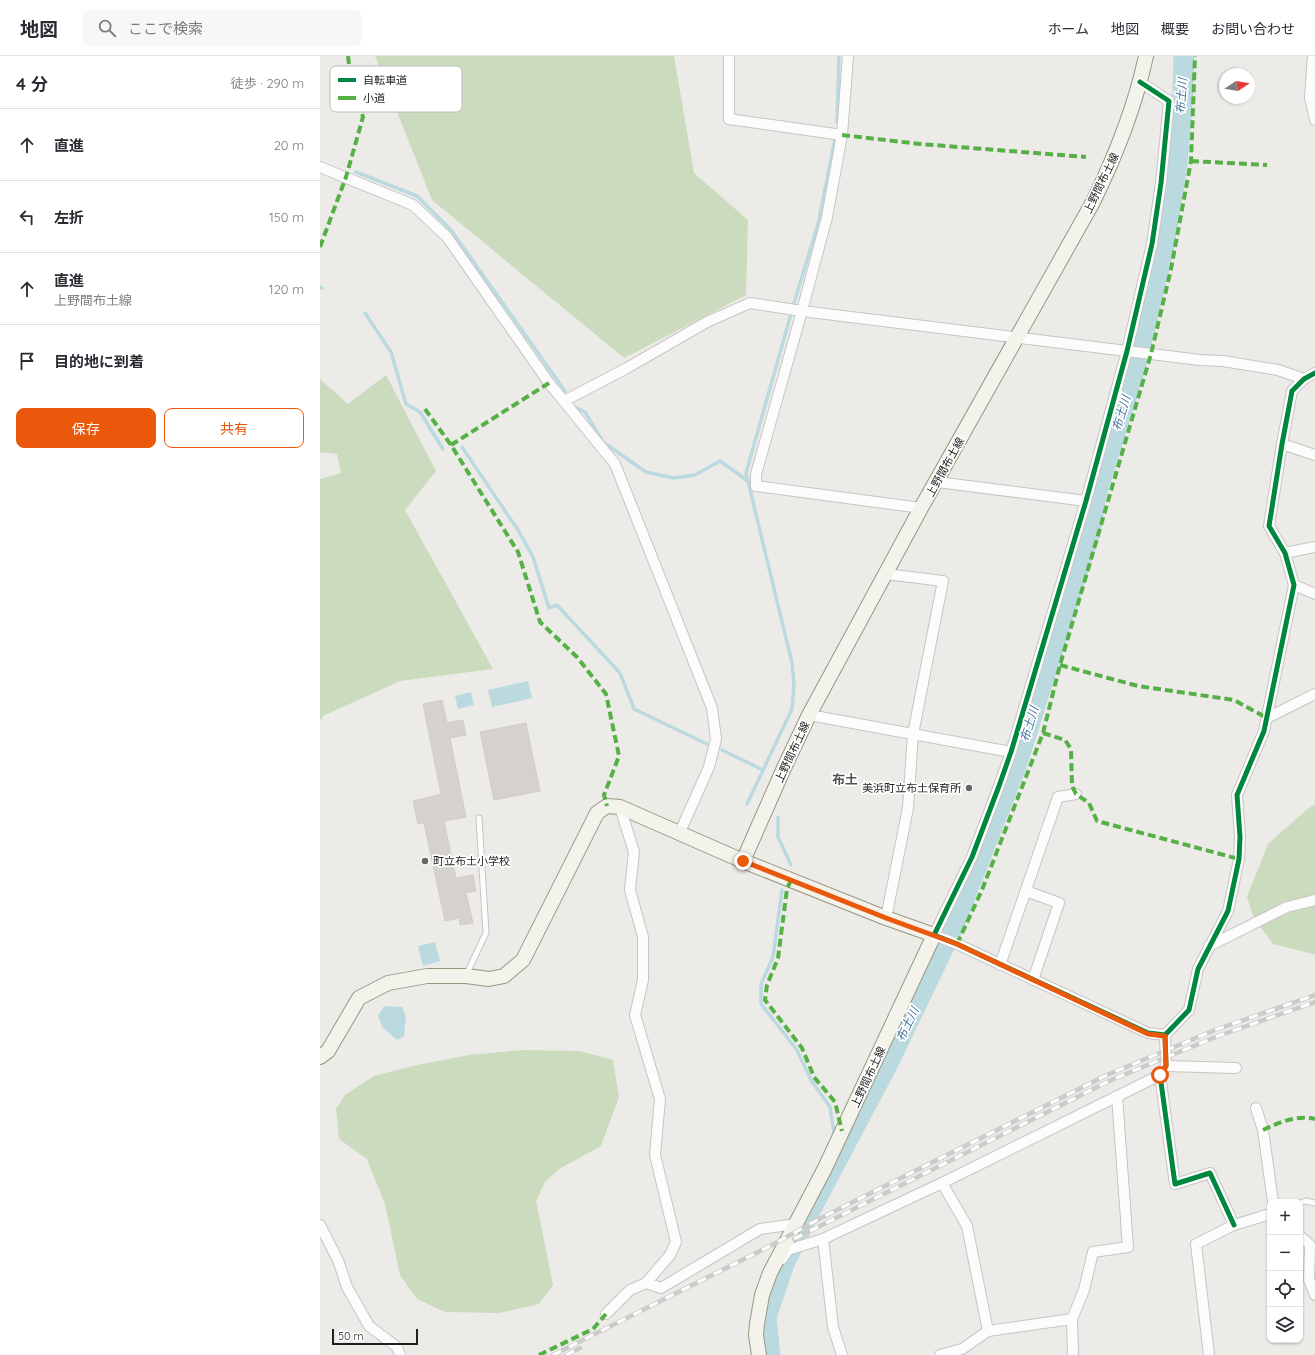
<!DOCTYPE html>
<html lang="ja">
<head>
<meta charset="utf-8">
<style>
	body { margin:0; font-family:Quicksand,"Noto Sans JP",sans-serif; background:#f7f7f7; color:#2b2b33 }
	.controls { position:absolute; right:12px; bottom:12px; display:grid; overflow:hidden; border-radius:8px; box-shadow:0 1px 3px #0004 }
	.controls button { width:36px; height:36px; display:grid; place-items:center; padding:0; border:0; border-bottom:1px solid #e1e1e2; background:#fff; color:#2b2b33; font:20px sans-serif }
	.compass { position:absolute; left:899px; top:12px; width:36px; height:36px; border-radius:50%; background:#fff; box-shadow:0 1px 3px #0004; rotate:78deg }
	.scale { position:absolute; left:12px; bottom:10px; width:86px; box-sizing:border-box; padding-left:4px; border:2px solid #1f1f1f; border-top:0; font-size:11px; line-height:14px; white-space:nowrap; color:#1f1f1f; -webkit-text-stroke:3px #fff; paint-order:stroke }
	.stop { position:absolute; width:12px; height:12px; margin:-9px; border:3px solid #ea580c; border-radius:50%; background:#fff }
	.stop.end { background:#ea580c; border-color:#fff; box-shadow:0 1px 4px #0008 }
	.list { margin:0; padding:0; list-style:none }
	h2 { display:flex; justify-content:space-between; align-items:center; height:52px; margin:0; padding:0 16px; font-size:17px }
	h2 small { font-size:13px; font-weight:400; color:#7c7c81 }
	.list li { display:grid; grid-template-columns:26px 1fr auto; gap:12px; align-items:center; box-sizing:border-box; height:72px; padding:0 16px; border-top:1px solid #e1e1e2 }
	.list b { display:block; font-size:15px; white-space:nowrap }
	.list p { margin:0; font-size:13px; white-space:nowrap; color:#7c7c81 }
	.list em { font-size:13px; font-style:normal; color:#7c7c81 }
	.actions { display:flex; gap:8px; padding:12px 16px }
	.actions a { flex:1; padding:9px 0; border:1px solid #ea580c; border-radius:8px; text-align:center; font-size:14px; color:#ea580c }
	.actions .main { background:#ea580c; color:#fff }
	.icon { flex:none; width:22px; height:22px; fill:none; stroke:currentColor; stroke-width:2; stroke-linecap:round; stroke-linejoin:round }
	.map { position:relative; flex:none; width:995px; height:1299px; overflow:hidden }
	header { display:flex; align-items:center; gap:24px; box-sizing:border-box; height:56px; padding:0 20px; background:#fff; border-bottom:1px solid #e1e1e2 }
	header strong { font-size:19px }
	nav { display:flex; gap:22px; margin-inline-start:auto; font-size:14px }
	.search { width:280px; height:36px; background:#f7f7f7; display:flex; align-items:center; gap:10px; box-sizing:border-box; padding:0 14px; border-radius:8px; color:#7c7c81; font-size:15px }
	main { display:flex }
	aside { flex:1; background:#fff }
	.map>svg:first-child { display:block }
</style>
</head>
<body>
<header>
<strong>地図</strong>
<div class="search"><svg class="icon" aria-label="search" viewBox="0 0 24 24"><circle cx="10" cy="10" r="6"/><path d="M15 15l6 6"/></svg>ここで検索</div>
<nav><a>ホーム</a><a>地図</a><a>概要</a><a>お問い合わせ</a></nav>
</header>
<main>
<aside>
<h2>4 分<small>徒歩 · 290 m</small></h2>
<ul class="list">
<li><svg class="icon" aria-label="ahead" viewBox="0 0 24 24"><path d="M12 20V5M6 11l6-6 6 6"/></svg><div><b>直進</b></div><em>20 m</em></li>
<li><svg class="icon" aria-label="left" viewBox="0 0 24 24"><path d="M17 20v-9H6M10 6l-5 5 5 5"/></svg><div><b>左折</b></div><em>150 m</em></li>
<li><svg class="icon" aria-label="ahead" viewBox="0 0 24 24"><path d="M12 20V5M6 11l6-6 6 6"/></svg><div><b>直進</b><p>上野間布土線</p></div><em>120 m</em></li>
<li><svg class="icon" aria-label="arrive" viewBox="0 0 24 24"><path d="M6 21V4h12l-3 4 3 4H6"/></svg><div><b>目的地に到着</b></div></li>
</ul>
<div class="actions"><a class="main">保存</a><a>共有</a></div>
</aside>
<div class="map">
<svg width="995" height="1299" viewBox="0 0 995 1299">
	<rect width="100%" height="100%" fill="#edebe8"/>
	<g fill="#cadbbe">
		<path d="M55 0H354L374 117 428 164 426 239 304 302 112 144Z"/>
		<path d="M66 319 116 415 85 454 173 613 80 625 3 660 0 666V423L21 417 17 398 1 396 0 398V323L28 348Z"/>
		<path d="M995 748V898H993L953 888 934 862 927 841 948 788 985 755Z"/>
		<path d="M202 994 260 995 293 1004 299 1041 281 1090 239 1113 225 1126 216 1145 233 1229 219 1248 179 1257 125 1256 97 1243 80 1219 65 1148 47 1103 19 1083 16 1053 25 1039 54 1020 97 1009 149 999Z"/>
	</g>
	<g fill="#bbdae0">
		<path d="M208 625 212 642 172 651 168 634Z"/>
		<path d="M151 636 154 649 138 653 135 640Z"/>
		<path d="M115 886 120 905 103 910 98 890Z"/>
		<path d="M64 950 82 951 86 960 84 980 77 984 62 971 58 960Z"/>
	</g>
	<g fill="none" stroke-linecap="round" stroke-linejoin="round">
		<g stroke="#bbdae0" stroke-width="3.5">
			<path d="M517 66 519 0"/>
			<path d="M36 116 97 140 131 174 245 335"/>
			<path d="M0 231 2 232"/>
			<path d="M474 247 498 168 515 83"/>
			<path d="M45 257 71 296 86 348 100 356 123 393"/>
			<path d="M255 351 265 356 283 386 326 416 354 422 375 419 400 405 428 425"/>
			<path d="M142 391 198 474 213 501 229 552 237 549 300 617 314 653 387 688"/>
			<path d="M402 694 443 714"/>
			<path d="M427 748 472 653 474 628 472 607 426 417 471 258"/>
			<path d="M458 761V781L471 809"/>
			<path d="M462 834 453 901 441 928V948L477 994 491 1024 510 1051 514 1077"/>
		</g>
		<path stroke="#bbdae0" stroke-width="21" d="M450 1299 446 1261 464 1208 485 1164 568 1007 631 876 696 710 770 476 776 439 817 305 844 190 857 108 863 37 864 0"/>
	</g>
	<g fill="#d4d1cf" stroke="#d0cdc9">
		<path d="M122 644 127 667 143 664 146 679 130 682 146 761 124 765 136 822 153 819 156 835 146 837 153 867 140 869 139 862 125 865 104 767 98 768 93 745 121 738 103 648Z"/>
		<path d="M206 667 220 735 174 744 160 676Z"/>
	</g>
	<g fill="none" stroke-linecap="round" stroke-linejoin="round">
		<g stroke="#c6c5c4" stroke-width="7">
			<g id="lane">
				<path d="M146 919 166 877 159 762"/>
				<path d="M980 1147 986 1145 995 1147"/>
			</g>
		</g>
		<g stroke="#c6c5c4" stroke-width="12">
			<g id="street">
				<path d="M409 0V63L522 79"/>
				<path d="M528 0 522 79 507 161 482 255 436 418V430L601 452"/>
				<path d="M993 0 990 42 995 64"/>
				<path d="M820 26 849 45 841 127 832 188 807 295 766 445 691 696 679 730 652 801 614 879 637 888 828 977 845 979"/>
				<path d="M0 111 93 149 127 181 229 327 295 408 392 652 396 683 389 711 360 776"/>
				<path d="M244 345 307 312 387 266 430 247 482 255 880 304 903 305 958 314 984 323"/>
				<path d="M962 388 995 399"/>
				<path d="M617 426 766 445"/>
				<path d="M965 497 995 491"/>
				<path d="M974 529 995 538"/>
				<path d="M489 659 691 696"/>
				<path d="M947 662 995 638"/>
				<path d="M706 835 739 847 713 924"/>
				<path d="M566 862 588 752 593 678 623 525 566 518"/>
				<path d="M889 890 967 851 995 844"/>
				<path d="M680 909 738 741 756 738"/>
				<path d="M846 1010 916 1012"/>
				<path d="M936 1052 943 1074 953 1146"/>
				<path d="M622 1127 647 1170 668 1275"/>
				<path d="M0 1169 18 1204 27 1231 49 1270 77 1291 80 1299"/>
				<path d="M914 1169 890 1117 855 1128 840 1019 846 1010 845 979 869 954 878 913 908 855 919 803 920 781 917 739 944 675 974 529 965 497 949 470 962 388 972 335 984 323 995 317"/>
				<path d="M980 1180 990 1189 989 1224 995 1239"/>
				<path d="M503 1183 513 1271 522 1299"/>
				<path d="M462 1203 468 1194 503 1183 622 1127 840 1019"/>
				<path d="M326 1227 341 1232 440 1173 476 1168"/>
				<path d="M286 1258 310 1234 326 1227 350 1199 356 1186 335 1099 340 1043 315 959 323 924V881L310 834 314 796 300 751"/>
				<path d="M620 1299 642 1293 668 1275 752 1263"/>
				<path d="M753 1299 752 1263 764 1234 773 1196 808 1191 797 1040"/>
				<path d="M889 1299 876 1188 914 1169 950 1158"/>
			</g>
		</g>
		<g stroke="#979780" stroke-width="16">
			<g id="secondary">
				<path d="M0 1001 8 995 39 942 68 927 107 920H146L169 923 184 920 203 904 277 757 287 750 300 751 423 805"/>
				<path d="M439 1299 436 1279 437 1268 442 1239 450 1217 505 1112 614 879 566 862 423 805 464 712 489 659 601 452 773 146C796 99 815 51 826 0"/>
			</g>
		</g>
		<use href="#lane" stroke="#fcfcfc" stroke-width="5"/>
		<use href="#street" stroke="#fcfcfc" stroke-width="10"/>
		<use href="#secondary" stroke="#f4f3eb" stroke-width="14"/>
		<g stroke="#cbcbca" stroke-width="4.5">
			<g id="rail">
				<path d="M474 1183 789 1025 898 980 995 946"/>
				<path d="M233 1299 452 1189 501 1162 787 1019 895 974 995 939"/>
				<path d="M246 1299 260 1292"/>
			</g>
		</g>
		<use href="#rail" stroke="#fff" stroke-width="3" stroke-dasharray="9" stroke-linecap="butt"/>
		<g stroke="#55b145" stroke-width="4" stroke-dasharray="8 4" stroke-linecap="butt">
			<path d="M522 79 600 88 766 101"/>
			<path d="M871 105 947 109"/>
			<path d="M0 191 26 121 43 61 31 24 28 0"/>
			<path d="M105 353 131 389 198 496 220 566 257 601 286 638 299 700 284 739 287 750"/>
			<path d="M131 389 229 327"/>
			<path d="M740 609 818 630 914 644 947 662"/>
			<path d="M723 677 745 684 751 693 752 730 756 738 769 747 777 765 919 803"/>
			<path d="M471 824 467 833 458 902 447 929 445 944 482 992 494 1021 515 1046 522 1075"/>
			<path d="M637 888 662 834 723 677 740 609 831 298 851 213 871 105 875 0"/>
			<path d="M943 1074C960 1066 976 1059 995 1063"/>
			<path d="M219 1299 273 1273 286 1258"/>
		</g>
		<g stroke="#fff" stroke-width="8">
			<g id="cycleway">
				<path d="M820 26 849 45 841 127 832 188 807 295 766 445 691 696 679 730 652 801 614 879 637 888 828 977 845 979"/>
				<path d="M914 1169 890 1117 855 1128 840 1019 846 1010 845 979 869 954 878 913 908 855 919 803 920 781 917 739 944 675 974 529 965 497 949 470 962 388 972 335 984 323 995 317"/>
			</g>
		</g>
		<use href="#cycleway" stroke="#00873e" stroke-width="5"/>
	</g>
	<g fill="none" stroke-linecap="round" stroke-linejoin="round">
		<path stroke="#ea580c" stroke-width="5" d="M423 805 566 862 637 888 828 978 845 980 846 1010 840 1019"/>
	</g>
	<g fill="#676665" stroke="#fff" stroke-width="1.5">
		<circle cx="649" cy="732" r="4"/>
		<circle cx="105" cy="805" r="4"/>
	</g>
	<g text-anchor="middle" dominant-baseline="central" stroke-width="3.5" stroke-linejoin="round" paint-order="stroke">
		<g font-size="11" fill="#1f1f1f" stroke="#fff">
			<text transform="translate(781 127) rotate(-64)">上野間布土線</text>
			<text transform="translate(625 411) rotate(-61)">上野間布土線</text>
			<text transform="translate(472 696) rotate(-65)">上野間布土線</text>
			<text transform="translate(548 1021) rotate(-65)">上野間布土線</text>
		</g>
		<g font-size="11" fill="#1f1f1f" stroke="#fff" text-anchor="end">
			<text x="641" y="732">美浜町立布土保育所</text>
			<text x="113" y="805" text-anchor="start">町立布土小学校</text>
		</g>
		<g font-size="12" font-style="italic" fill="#46779e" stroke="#fff">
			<text transform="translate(861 40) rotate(-86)">布土川</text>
			<text transform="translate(801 357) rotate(-73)">布土川</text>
			<text transform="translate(709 668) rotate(-73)">布土川</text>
			<text transform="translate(587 968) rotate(-64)">布土川</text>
		</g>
		<g font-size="13" font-weight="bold" fill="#525252" stroke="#fff">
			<text x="525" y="723">布土</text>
		</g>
	</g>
	<rect x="10" y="10" width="132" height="46" rx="6" fill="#fff" stroke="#bcbcbc" stroke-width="1"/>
	<rect x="18" y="22" width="18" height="4" fill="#00873e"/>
	<rect x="18" y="40" width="18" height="4" fill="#55b145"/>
	<g font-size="11" fill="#1f1f1f">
		<text x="43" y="28">自転車道</text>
		<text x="43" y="46">小道</text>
	</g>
</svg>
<div class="controls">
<button>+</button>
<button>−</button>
<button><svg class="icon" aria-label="locate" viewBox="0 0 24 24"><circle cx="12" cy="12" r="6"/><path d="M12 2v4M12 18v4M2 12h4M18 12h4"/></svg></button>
<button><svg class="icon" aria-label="layers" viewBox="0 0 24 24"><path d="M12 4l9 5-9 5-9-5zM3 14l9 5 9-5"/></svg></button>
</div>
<svg class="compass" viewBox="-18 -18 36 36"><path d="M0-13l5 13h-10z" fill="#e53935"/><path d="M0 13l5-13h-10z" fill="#7c7c81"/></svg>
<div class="scale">50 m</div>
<div class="stop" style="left:840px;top:1019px"></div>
<div class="stop end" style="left:423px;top:805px"></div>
</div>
</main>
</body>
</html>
